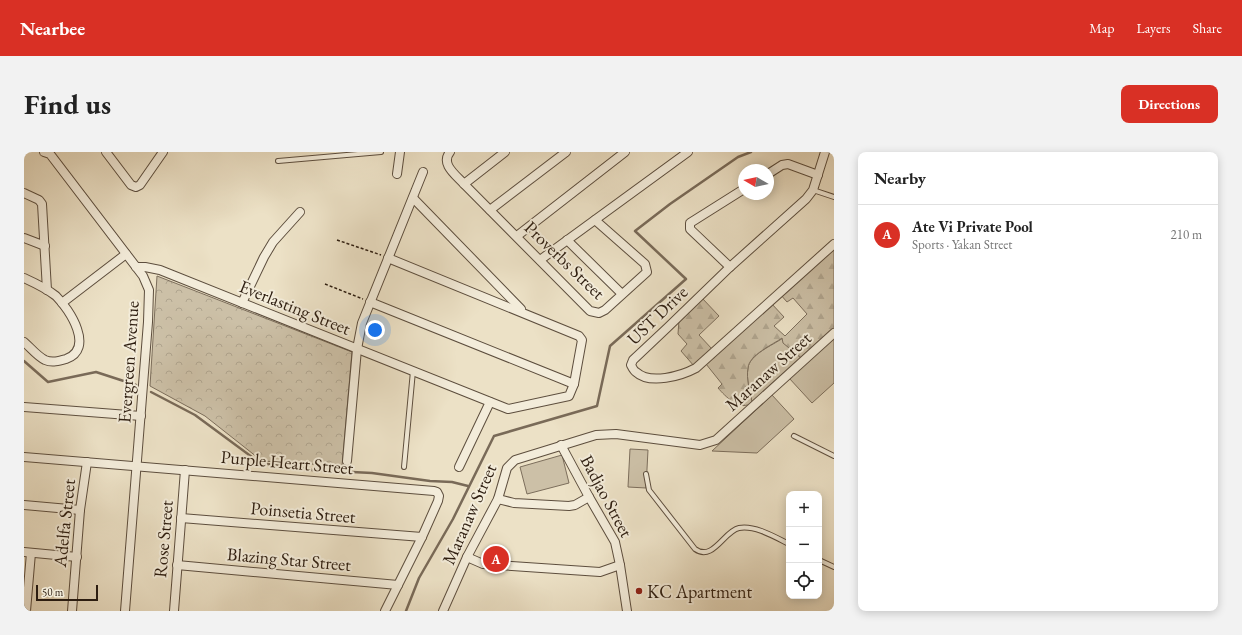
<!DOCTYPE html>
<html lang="en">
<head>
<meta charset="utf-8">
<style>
	body { margin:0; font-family:"EB Garamond",serif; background:#f2f2f2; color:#222 }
	.controls { position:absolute; right:12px; bottom:12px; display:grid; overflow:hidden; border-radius:8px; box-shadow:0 2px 10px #0003 }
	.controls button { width:36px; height:36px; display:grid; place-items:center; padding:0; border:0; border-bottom:1px solid #e0e0e0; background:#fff; color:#222; font:20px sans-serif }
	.compass { position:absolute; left:714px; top:12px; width:36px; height:36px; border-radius:50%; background:#fff; box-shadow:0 2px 10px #0003; rotate:279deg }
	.scale { position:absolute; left:12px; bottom:10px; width:62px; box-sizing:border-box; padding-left:4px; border:2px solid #2d1d10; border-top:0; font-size:11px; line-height:14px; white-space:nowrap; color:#2d1d10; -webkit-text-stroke:3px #f3ecda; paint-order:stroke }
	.you { position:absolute; left:351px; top:178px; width:14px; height:14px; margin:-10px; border:3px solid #fff; border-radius:50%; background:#1a73e8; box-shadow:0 0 0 6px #1a73e833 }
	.badge { display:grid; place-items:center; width:26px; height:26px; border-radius:50%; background:#d93025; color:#fff; font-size:13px; font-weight:700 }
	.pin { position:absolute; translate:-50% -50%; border:2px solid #fff; box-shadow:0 1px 4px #0006 }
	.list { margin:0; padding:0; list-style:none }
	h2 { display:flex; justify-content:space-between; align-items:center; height:52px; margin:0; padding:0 16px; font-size:17px }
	h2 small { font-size:13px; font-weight:400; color:#767676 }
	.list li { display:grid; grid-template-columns:26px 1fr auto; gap:12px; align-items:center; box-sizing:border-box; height:60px; padding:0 16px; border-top:1px solid #e0e0e0 }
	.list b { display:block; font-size:15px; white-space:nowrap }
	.list p { margin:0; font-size:13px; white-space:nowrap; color:#767676 }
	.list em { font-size:13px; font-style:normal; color:#767676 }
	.icon { flex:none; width:22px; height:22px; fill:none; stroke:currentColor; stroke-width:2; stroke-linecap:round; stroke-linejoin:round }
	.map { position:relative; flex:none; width:810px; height:459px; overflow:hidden; border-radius:8px }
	header { display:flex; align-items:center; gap:24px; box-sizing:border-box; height:56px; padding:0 20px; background:#d93025; color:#fff }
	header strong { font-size:19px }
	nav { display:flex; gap:22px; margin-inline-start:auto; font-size:14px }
	.intro { display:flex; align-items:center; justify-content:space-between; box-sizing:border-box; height:96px; padding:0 24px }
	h1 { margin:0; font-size:28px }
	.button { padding:10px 18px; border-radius:8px; background:#d93025; color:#fff; font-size:14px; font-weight:700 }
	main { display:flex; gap:24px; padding:0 24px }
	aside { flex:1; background:#fff; border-radius:8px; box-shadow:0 2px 10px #0003 }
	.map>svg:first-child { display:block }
</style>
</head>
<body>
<header>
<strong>Nearbee</strong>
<nav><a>Map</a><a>Layers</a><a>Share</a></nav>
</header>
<div class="intro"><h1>Find us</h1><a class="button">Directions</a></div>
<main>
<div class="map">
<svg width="810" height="459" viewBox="0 0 810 459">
	<defs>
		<pattern id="forest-firs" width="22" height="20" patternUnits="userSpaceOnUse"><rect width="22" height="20" fill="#ccc0a7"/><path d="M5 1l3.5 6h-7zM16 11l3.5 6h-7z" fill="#b0a58f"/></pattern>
		<pattern id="park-crowns" width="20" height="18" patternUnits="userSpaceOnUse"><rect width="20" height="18" fill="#ccc0a7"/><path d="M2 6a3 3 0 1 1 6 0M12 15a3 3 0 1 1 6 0" fill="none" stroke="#b0a58f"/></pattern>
	</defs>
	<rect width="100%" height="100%" fill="#ece1c6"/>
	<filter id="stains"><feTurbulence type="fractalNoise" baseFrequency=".005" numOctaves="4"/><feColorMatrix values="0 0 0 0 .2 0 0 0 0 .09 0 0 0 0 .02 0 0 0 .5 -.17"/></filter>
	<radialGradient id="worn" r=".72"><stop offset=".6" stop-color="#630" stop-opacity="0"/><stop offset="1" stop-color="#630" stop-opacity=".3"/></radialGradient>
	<g fill="#ccc0a7" stroke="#7c6e5c">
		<path d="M810 181V231L788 251 765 226Z"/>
		<path d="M759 186 760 191 777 206 728 250C726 240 722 227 724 216 725 203 749 193 759 186Z"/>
		<path d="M748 243 770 267 733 301 688 299Z"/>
		<path d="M606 297 624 298 622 336 604 335Z"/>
		<path d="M538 303 545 331 503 342 496 315Z"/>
	</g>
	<g fill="url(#forest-firs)" stroke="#7c6e5c">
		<path d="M810 95V177L777 206 759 191 758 186C748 193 725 203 724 216 722 227 726 240 728 250 717 261 701 244 694 236L698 232 682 212 747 151 760 165 750 174 761 184 783 162 769 146 763 150 756 142Z"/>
		<path d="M678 146 695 164 675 183 688 197 670 214 657 199 663 192 654 182 655 168Z"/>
	</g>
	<path fill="url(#park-crowns)" stroke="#7c6e5c" d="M133 124 328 200 318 314 238 309 181 264 126 234Z"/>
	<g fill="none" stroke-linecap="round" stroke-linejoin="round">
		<g stroke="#796a58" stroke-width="2.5">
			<path d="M0 209 24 230 72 220 112 233"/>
			<path d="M127 240 171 263 236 311 288 318 348 321 406 329 428 330 444 334"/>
			<path d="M382 459 395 426 429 367 470 284 573 254 586 194 662 127 611 79 646 52 714 5 727 0"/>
		</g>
		<g stroke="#5d4e3e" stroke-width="6">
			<g id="service">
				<path d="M254 9 357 0"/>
				<path d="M789 38 810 45"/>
				<path d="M770 284 810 304"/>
				<path d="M380 315 389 219"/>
				<path d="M622 322 625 338 671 397C689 410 700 379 715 376 731 373 751 385 765 392"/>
				<path d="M795 408 810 415"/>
			</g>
		</g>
		<g stroke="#5d4e3e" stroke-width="10">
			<g id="minor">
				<path d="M20 0 26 2 119 124 125 138 124 170 101 459"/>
				<path d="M82 0 107 33 112 35 116 33 139 0"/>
				<path d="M426 0C416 12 432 23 440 32L566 159 575 161 581 158 623 120 621 112 571 68"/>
				<path d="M801 0 789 38 782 47 706 115 643 176 609 208 607 213C608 215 610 219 612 220 626 233 657 224 672 216L810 92"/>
				<path d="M373 22 376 0"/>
				<path d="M744 22 758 13 764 12 794 23"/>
				<path d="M440 32 481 0"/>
				<path d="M0 41 15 48 18 52 23 138"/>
				<path d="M389 46 497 157"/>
				<path d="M466 58 542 0"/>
				<path d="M493 84 601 0"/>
				<path d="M0 86 21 94"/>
				<path d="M543 88 598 142"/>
				<path d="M516 108 664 0"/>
				<path d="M112 115H121L136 118 484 257 545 244 550 232 558 188 555 184 364 106"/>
				<path d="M706 115 666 77V71L720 37"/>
				<path d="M0 126C11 131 22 136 32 144 46 158 71 197 42 207 35 209 28 211 21 208 13 204 7 196 0 190"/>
				<path d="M346 150 550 232"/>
				<path d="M38 151 102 102"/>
				<path d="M218 151 240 105 249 90 276 60"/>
				<path d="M0 255 117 264"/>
				<path d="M537 293 565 345 591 390 596 413 603 459"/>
				<path d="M0 305 410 339 413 340 415 344 414 349 398 385 361 459"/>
				<path d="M323 309 333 197 338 171 399 20"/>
				<path d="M435 315 466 250"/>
				<path d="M474 347 490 351 545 354 551 353 565 345"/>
				<path d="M0 353 56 358"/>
				<path d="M157 366 398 385"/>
				<path d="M0 400 53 405"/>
				<path d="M443 405 459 412 576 420 596 413"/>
				<path d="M153 413 374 433"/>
				<path d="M2 459 7 401"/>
				<path d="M48 459 56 358 63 310"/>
				<path d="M150 459 161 318"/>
				<path d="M419 459 443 405 474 347 483 316 491 308 559 287 572 283 592 282 676 293 692 288 810 181"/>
			</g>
		</g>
		<g stroke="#2d1d10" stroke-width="1.5" stroke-dasharray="3 2" stroke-linecap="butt">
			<path d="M313 88 357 103"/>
			<path d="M301 132 339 147"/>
		</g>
		<use href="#service" stroke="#f3ecda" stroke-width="4"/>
		<use href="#minor" stroke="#f3ecda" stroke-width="8"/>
	</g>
	<circle fill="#8f2418" stroke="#f3ecda" stroke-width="1.5" cx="615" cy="439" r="4"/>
	<g text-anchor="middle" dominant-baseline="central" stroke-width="4" stroke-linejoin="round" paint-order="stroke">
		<g font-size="18" fill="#2d1d10" stroke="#f3ecda">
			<text transform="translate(541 108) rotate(44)">Proverbs Street</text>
			<text transform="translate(271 155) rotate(22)">Everlasting Street</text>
			<text transform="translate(633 163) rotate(-44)">UST Drive</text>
			<text transform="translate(104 210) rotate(-86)">Evergreen Avenue</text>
			<text transform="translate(744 219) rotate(-42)">Maranaw Street</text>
			<text transform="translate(263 310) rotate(5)">Purple Heart Street</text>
			<text transform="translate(583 344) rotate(62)">Badjao Street</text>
			<text transform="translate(279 360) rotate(5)">Poinsetia Street</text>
			<text transform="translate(445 362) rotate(-66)">Maranaw Street</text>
			<text transform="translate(40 371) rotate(-84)">Adelfa Street</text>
			<text transform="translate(139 387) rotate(-85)">Rose Street</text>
			<text transform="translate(265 407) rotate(5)">Blazing Star Street</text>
		</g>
		<g font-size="18" fill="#2d1d10" stroke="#f3ecda" text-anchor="start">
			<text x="623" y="439">KC Apartment</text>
		</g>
	</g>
	<rect width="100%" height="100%" filter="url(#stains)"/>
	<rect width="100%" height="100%" fill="url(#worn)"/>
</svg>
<div class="controls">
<button>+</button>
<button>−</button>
<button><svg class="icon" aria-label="locate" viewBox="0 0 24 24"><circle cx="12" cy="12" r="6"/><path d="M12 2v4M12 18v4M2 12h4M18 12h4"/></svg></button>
</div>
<svg class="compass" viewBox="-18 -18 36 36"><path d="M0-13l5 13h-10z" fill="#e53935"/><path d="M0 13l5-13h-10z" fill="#767676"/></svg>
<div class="scale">50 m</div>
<div class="you"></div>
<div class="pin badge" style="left:472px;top:407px">A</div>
</div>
<aside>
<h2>Nearby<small></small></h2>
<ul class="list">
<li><span class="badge">A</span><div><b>Ate Vi Private Pool</b><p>Sports · Yakan Street</p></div><em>210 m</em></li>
</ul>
</aside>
</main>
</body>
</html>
